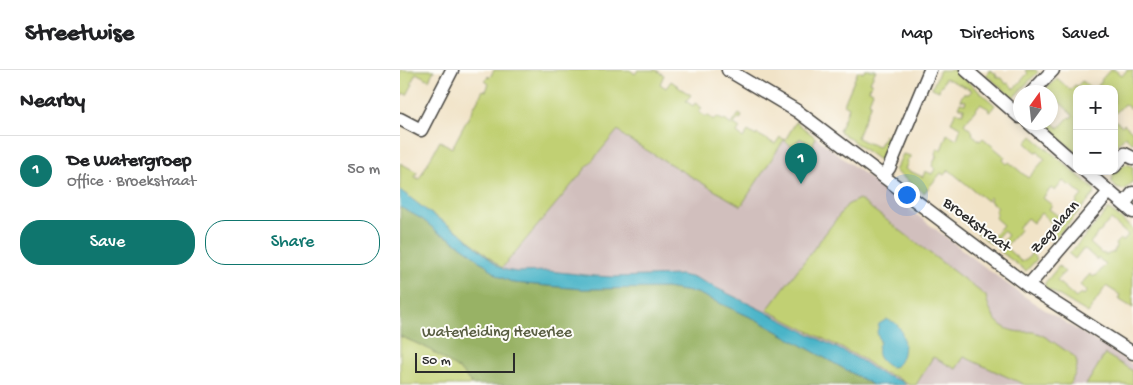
<!DOCTYPE html>
<html lang="en">
<head>
<meta charset="utf-8">
<style>
	body { margin:0; font-family:"Gochi Hand",sans-serif; background:#f6f6f6; color:#202124 }
	.controls { position:absolute; right:15px; top:15px; display:grid; overflow:hidden; border-radius:10px; box-shadow:0 2px 12px #0003 }
	.controls button { width:45px; height:45px; display:grid; place-items:center; padding:0; border:0; border-bottom:1px solid #e0e0e0; background:#fff; color:#202124; font:25px sans-serif }
	.compass { position:absolute; left:613px; top:15px; width:45px; height:45px; border-radius:50%; background:#fff; box-shadow:0 2px 12px #0003; rotate:15deg }
	.scale { position:absolute; left:15px; bottom:12px; width:100px; box-sizing:border-box; padding-left:5px; border:2px solid #2b2b2b; border-top:0; font-size:14px; line-height:18px; white-space:nowrap; color:#2b2b2b; -webkit-text-stroke:4px #fdfcf7; paint-order:stroke }
	.you { position:absolute; left:506px; top:124px; width:18px; height:18px; margin:-12px; border:4px solid #fff; border-radius:50%; background:#1a73e8; box-shadow:0 0 0 8px #1a73e833 }
	.badge { display:grid; place-items:center; width:32px; height:32px; border-radius:50%; background:#0f766e; color:#fff; font-size:16px; font-weight:700 }
	.pin { position:absolute; translate:-50% -41px; filter:drop-shadow(0 1px 2px #0008) }
	.pin::after { content:''; position:absolute; top:26px; width:18px; height:15px; background:inherit; clip-path:polygon(0 0,100% 0,50% 100%) }
	.list { margin:0; padding:0; list-style:none }
	h2 { display:flex; justify-content:space-between; align-items:center; height:65px; margin:0; padding:0 20px; font-size:21px }
	h2 small { font-size:16px; font-weight:400; color:#757577 }
	.list li { display:grid; grid-template-columns:32px 1fr auto; gap:15px; align-items:center; box-sizing:border-box; height:70px; padding:0 20px; border-top:1px solid #e0e0e0 }
	.list b { display:block; font-size:19px; white-space:nowrap }
	.list p { margin:0; font-size:16px; white-space:nowrap; color:#757577 }
	.list em { font-size:16px; font-style:normal; color:#757577 }
	.actions { display:flex; gap:10px; padding:15px 20px }
	.actions a { flex:1; padding:11px 0; border:1px solid #0f766e; border-radius:20px; text-align:center; font-size:18px; color:#0f766e }
	.actions .main { background:#0f766e; color:#fff }
	.map { position:relative; flex:none; width:733px; height:315px; overflow:hidden }
	header { display:flex; align-items:center; gap:30px; box-sizing:border-box; height:70px; padding:0 25px; background:#fff; border-bottom:1px solid #e0e0e0 }
	header strong { font-size:24px }
	nav { display:flex; gap:28px; margin-inline-start:auto; font-size:18px }
	main { display:flex }
	aside { flex:1; background:#fff }
	.map>svg:first-child { display:block }
</style>
</head>
<body>
<header>
<strong>Streetwise</strong>
<nav><a>Map</a><a>Directions</a><a>Saved</a></nav>
</header>
<main>
<aside>
<h2>Nearby<small></small></h2>
<ul class="list">
<li><span class="badge">1</span><div><b>De Watergroep</b><p>Office · Broekstraat</p></div><em>50 m</em></li>
</ul>
<div class="actions"><a class="main">Save</a><a>Share</a></div>
</aside>
<div class="map">
<svg width="733" height="315" viewBox="0 0 733 315">
	<rect width="100%" height="100%" fill="#fdfcf7"/>
	<filter id="ink" filterUnits="userSpaceOnUse"><feTurbulence type="fractalNoise" baseFrequency=".02" numOctaves="2"/><feDisplacementMap in="SourceGraphic" scale="10" xChannelSelector="R" yChannelSelector="G"/><feConvolveMatrix kernelMatrix="1 2 1 2 8 2 1 2 1" color-interpolation-filters="sRGB"/></filter>
	<filter id="wash" filterUnits="userSpaceOnUse"><feTurbulence type="fractalNoise" baseFrequency=".0096" numOctaves="4" result="noise"/><feDisplacementMap in="SourceGraphic" scale="20" xChannelSelector="R" yChannelSelector="G"/><feGaussianBlur stdDeviation="1.12" result="paint"/><feColorMatrix in="noise" values="0 0 0 0 0 0 0 0 0 0 0 0 0 0 0 0 0 1.4 0 .05"/><feComposite in="paint" operator="in"/></filter>
	<g filter="url(#wash)">
		<rect width="100%" height="100%" fill="#f1e3c7"/>
		<path fill="#d1bfbd" d="M396 52 603 211 631 231 733 295V315H506L501 311 481 304 462 291 380 249 296 208 279 205 214 207 139 201 117 202 106 200 102 198 218 60 226 68 341 136Z"/>
		<g fill="#c1d073" stroke="#767e4f" fill-rule="evenodd">
			<path d="M0 0H34L29 10 16 3 11 13 13 14 7 25 3 23 0 28Z"/>
			<path d="M94 0H230L235 4 238 0H256L264 5 260 14 266 18 271 11 278 16V17L291 25 286 31 293 36 295 33 302 38 299 42 306 47 307 45 314 50 317 47 324 51 325 50 331 55 339 44 342 46 340 50 338 49 334 54 340 58 337 63 343 68 348 61 356 66 357 64 375 74 380 67 385 70 396 52 415 67 413 77 400 68 395 75 411 87 412 90 405 85 404 86 384 70 341 136 226 68 218 60 102 198 62 164 30 143 0 120V93L17 102 15 107 19 109 40 71 52 78 83 20 86 21 89 14 85 11 88 6 90 7Z"/>
			<path d="M465 0H476L470 12 472 13 469 20 473 22 469 32 471 33 457 67 463 71 478 77 484 67 483 65 491 68 482 91H480L439 61 449 37 444 34 458 1 463 3Z"/>
			<path d="M540 0H554L595 35 590 42 588 41 589 39 580 34 564 54 573 62 572 64 580 71 583 68 605 87 603 90 607 94 609 92 628 108 645 89 640 85 641 84 638 81 636 82 626 73 632 66 694 119 695 123 652 172 646 166 651 163V160L655 156 641 143 633 153 627 148 619 157 620 160 605 177 622 192 630 186 631 183 637 189 626 201 597 179 608 165 603 161 591 174 577 163 581 158 585 163 587 162 593 167 603 155 595 148 597 143 595 141 597 137 590 131 591 128 589 127 587 131 549 100 544 105 541 103 524 123 495 101 503 84 511 86 507 91 508 92 505 99 523 107 525 101 532 104 535 99 532 96 537 85 535 84 537 78 541 80 547 64 557 69 561 57 551 52 556 42 563 43 564 38 558 37 560 33 565 34 566 31 560 30 563 24H569L572 20 545 8 542 15 540 16 539 21 532 18ZM663 111 670 116 671 115 682 125 677 131V133L671 138V140L669 143H667L662 149 649 139 652 135 643 128 651 118 655 121Z"/>
			<path d="M590 0 596 4V6L599 8H602L606 14 608 13 614 19 628 3 625 0H636L638 2 613 28 586 5Z"/>
			<path d="M710 0H715L722 6 727 0H733V40L724 34 714 45V19H695L702 11 701 10Z"/>
			<path d="M657 8 670 20 675 15 677 16 682 11 693 19H677V83L641 53 652 52 659 58 669 47 671 48 673 45 651 24 650 22H643Z"/>
			<path d="M714 49 722 56 724 54 733 62V74L725 66 714 78Z"/>
			<path d="M728 94 733 97V112L724 120 716 118 712 112C712 103 719 96 728 94Z"/>
			<path d="M459 129 586 226C590 246 599 261 622 262 627 262 632 261 637 263 648 267 664 280 674 286 681 295 674 305 670 315H625L564 287 556 299 533 287 516 315H509L496 307 481 302 463 289 367 240 447 135Z"/>
			<path d="M709 139 733 159V238L718 229 720 225 706 216 688 243 645 217V213L659 196 665 202 659 207 657 211 676 228 681 223 684 225 687 221 680 215 690 204 693 207 695 205 696 206 706 194 698 188 697 190 685 179 681 181 675 189 669 184ZM711 150 728 165 723 171 720 169 715 174 716 176 714 182 706 185 703 183 702 184 690 173 696 166 697 163 700 162 702 160V158Z"/>
			<path d="M0 266 27 278 60 300 73 315H0Z"/>
			<path d="M705 284 733 301V315H686Z"/>
		</g>
		<path fill="#98b265" stroke="#626e48" d="M0 137 22 149 39 163 48 167 70 182 79 191 85 194 98 206 114 213 182 219 266 218 297 223 357 250 473 315H73L60 300 27 278 0 266Z"/>
		<g fill="#4ab4c8" stroke="#3a707a">
			<path d="M0 120 30 143 62 164 99 197 106 200 117 202 149 201 195 206 214 207 280 205 296 208 380 249 462 291 481 304 501 311 506 315H473L357 250 297 223 266 218 182 219 114 213 98 206 85 194 79 191 70 182 48 167 39 163 22 149 0 137Z"/>
			<path d="M487 249C487 250 494 252 494 252 513 265 502 315 481 290 476 285 477 278 480 272L477 262 479 254Z"/>
		</g>
	</g>
	<g filter="url(#ink)">
		<g fill="none" stroke-linecap="round" stroke-linejoin="round">
			<g stroke="#494742" stroke-width="15">
				<g id="street">
					<path d="M328 0 397 41 628 216 733 283"/>
					<path d="M566 0 620 47"/>
					<path d="M632 22 653 0"/>
					<path d="M0 49 21 60 52 0"/>
					<path d="M628 52 677 95"/>
					<path d="M714 97 725 84 733 88"/>
					<path d="M685 101 733 142"/>
					<path d="M483 106 489 98 530 0"/>
					<path d="M724 134 733 123"/>
					<path d="M628 216 709 122"/>
				</g>
			</g>
			<use href="#street" stroke="#fff" stroke-width="12"/>
		</g>
	</g>
	<g text-anchor="middle" dominant-baseline="central" stroke-width="4" stroke-linejoin="round" paint-order="stroke">
		<g font-size="16" fill="#2b2b2b" stroke="#fdfcf7">
			<text transform="translate(576 156) rotate(37)">Broekstraat</text>
			<text transform="translate(656 158) rotate(-49)">Zegelaan</text>
		</g>
		<g font-size="16" fill="#585d41" stroke="#fdfcf7">
			<text x="97" y="263">Waterleiding Heverlee</text>
		</g>
	</g>
</svg>
<div class="controls">
<button>+</button>
<button>−</button>
</div>
<svg class="compass" viewBox="-18 -18 36 36"><path d="M0-13l5 13h-10z" fill="#e53935"/><path d="M0 13l5-13h-10z" fill="#757577"/></svg>
<div class="scale">50 m</div>
<div class="you"></div>
<div class="pin badge" style="left:401px;top:114px">1</div>
</div>
</main>
</body>
</html>
